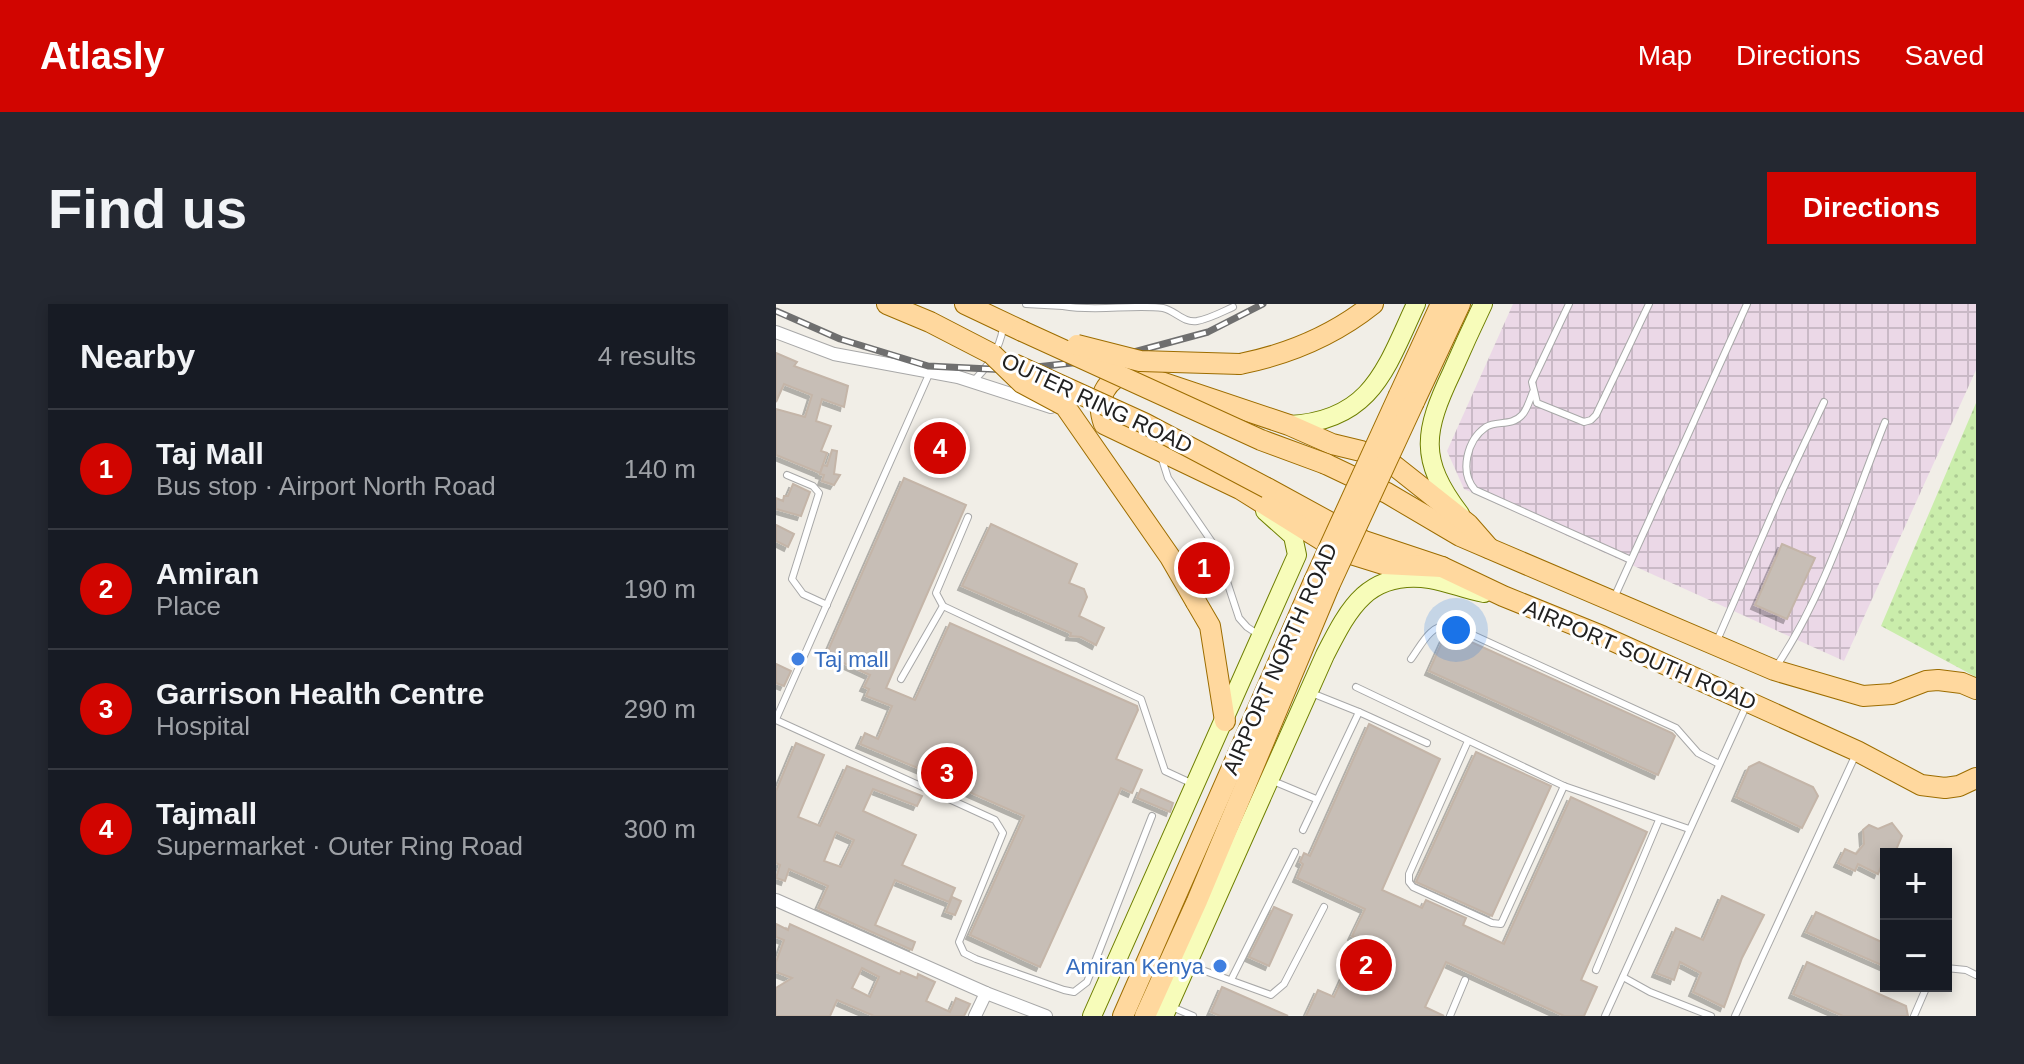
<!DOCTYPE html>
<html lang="en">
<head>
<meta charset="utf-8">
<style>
	body { margin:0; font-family:Helvetica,sans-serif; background:#242831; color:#f1f3f6 }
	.controls { position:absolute; right:24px; bottom:24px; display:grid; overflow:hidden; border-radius:0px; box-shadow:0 4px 12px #0003 }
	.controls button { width:72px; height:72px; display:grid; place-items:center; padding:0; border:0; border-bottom:2px solid #363941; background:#171b24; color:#f1f3f6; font:40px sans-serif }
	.you { position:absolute; left:680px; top:326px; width:28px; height:28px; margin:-20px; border:6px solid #fff; border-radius:50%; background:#1a73e8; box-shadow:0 0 0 12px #1a73e833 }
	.badge { display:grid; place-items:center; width:52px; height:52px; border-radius:50%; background:#d10500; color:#fff; font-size:26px; font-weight:700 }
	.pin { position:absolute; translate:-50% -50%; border:4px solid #fff; box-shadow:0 2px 8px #0006 }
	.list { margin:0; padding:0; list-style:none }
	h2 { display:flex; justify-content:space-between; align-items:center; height:104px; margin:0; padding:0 32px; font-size:34px }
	h2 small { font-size:26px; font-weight:400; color:#9ea1a6 }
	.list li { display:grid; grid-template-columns:52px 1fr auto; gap:24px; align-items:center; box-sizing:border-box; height:120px; padding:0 32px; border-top:2px solid #363941 }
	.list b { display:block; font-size:30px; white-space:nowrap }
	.list p { margin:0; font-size:26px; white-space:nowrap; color:#9ea1a6 }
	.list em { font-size:26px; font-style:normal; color:#9ea1a6 }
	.map { position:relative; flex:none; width:1200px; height:712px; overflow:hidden; border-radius:0px }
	header { display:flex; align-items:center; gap:48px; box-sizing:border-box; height:112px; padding:0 40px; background:#d10500; color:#fff }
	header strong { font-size:38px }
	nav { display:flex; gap:44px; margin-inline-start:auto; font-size:28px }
	.intro { display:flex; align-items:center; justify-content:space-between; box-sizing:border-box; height:192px; padding:0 48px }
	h1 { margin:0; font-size:56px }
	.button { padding:20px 36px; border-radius:0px; background:#d10500; color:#fff; font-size:28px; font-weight:700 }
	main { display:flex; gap:48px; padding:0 48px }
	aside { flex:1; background:#171b24; border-radius:0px; box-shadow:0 4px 12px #0003 }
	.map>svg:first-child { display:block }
</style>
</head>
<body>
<header>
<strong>Atlasly</strong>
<nav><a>Map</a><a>Directions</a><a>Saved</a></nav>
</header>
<div class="intro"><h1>Find us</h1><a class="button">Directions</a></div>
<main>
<aside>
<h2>Nearby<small>4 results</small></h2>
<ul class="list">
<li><span class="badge">1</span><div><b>Taj Mall</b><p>Bus stop · Airport North Road</p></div><em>140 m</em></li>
<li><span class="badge">2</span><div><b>Amiran</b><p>Place</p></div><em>190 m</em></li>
<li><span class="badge">3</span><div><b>Garrison Health Centre</b><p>Hospital</p></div><em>290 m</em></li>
<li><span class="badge">4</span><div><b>Tajmall</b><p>Supermarket · Outer Ring Road</p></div><em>300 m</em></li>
</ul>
</aside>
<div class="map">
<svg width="1200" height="712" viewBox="0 0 1200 712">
	<defs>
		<pattern id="industrial-grid" width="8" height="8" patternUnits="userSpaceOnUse" patternTransform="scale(2)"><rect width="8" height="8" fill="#ebd8e7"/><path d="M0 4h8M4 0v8" fill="none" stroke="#c9b9c6"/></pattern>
		<pattern id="grass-dots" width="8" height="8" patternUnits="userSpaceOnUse" patternTransform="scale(2)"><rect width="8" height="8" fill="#caedab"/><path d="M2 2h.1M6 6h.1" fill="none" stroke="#adcb93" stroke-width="1.8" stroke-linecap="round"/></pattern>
		<filter id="shadow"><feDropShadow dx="-4" dy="4" stdDeviation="0" flood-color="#0004"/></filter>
	</defs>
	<rect width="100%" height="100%" fill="#f1eee7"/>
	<path fill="url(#industrial-grid)" d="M737 0H1200V66L1068 357 688 185 671 147Z"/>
	<path fill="url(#grass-dots)" d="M1200 99V373L1105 322Z"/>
	<g fill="#c7beb6" stroke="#c4b5a8" stroke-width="2" fill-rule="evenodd" filter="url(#shadow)">
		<path d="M0 49 21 58 18 62 72 82 68 103 46 95 40 117 55 122 45 147 51 149 44 169 0 151V105L29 113 36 91 8 80 0 98Z"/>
		<path d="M56 146 61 147 58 170 64 171 58 181 46 177 48 171 44 170 47 161 51 162Z"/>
		<path d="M128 174 190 201 110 384 139 396 174 319 361 402 362 406 340 455 366 466 356 489 345 484 264 663 194 631 248 512 184 484 185 482 84 440 89 429 102 435 116 402 90 392 93 385 88 383 94 371 50 351Z"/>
		<path d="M17 180 34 188 25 212 0 205V194L7 197 8 192H12Z"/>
		<path d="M215 220 301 260 293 279 308 285 311 293 303 312 328 324 320 341 305 333 294 332 295 329 186 282Z"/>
		<path d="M0 221 18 230 12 243 0 237Z"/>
		<path d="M1006 240 1039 254 1011 315 979 301Z"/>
		<path d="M671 327 896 429 899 432 882 471 653 367Z"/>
		<path d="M0 360 15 367 8 382 0 379Z"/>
		<path d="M593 420 664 455 606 586 646 604 650 596 690 614 687 621 728 640 795 493 871 528 805 676 821 683 808 712H788L670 658 649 703 668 712H530L542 686 558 693 584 636 576 632 589 605 521 574 527 560 524 558 528 549 534 552Z"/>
		<path d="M20 439 48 451 22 513 44 522 71 462 146 492 141 502 97 485 87 507 140 531 126 561 179 584 173 598 119 576 99 621 139 638 136 646 42 604 52 582 13 565 9 577 0 574 4 561 0 559V487ZM60 528 78 536 65 563 48 557Z"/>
		<path d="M700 448 775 482 716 612 640 578Z"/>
		<path d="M983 458 1037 483 1042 492 1026 524 960 493 973 463Z"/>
		<path d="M365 485 397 499 394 508 361 494Z"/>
		<path d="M1116 519 1126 532 1120 546 1110 550 1102 570 1082 560 1079 567 1062 559 1069 545 1080 550 1088 540 1087 526 1093 521 1102 525Z"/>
		<path d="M946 592 988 611 966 654 948 703 917 688 925 669 904 658 898 676 880 669 900 624 927 636Z"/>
		<path d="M176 593 185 597 179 611 170 608Z"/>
		<path d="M498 603 516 611 493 662 473 653Z"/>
		<path d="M1040 608 1110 640V663L1030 628Z"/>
		<path d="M0 620 12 626 14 620 124 670 125 667 141 674 142 670 159 678 150 697 174 708 180 694 194 700 188 712H98L61 696 54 712H0V684L16 674 0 668V658L8 636 0 633ZM86 664 103 673 94 693 76 684Z"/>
		<path d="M1031 658 1130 702 1132 712H1067L1017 690Z"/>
		<path d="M446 683 512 712H444L435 708Z"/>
	</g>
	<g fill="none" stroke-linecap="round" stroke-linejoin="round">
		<g stroke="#a8a8a8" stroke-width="8">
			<g id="service">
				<path d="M250 0 287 2 288 0"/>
				<path d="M793 0 756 78 761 99 808 118 815 116 820 111 873 0"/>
				<path d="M287 2C321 8 355 0 387 4 400 7 407 19 421 17 433 15 446 8 457 3"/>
				<path d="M196 78C211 65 224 44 227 24"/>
				<path d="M757 88C754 95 751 106 746 111 735 123 721 116 710 123 691 136 683 168 699 186L855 256"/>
				<path d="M385 152 392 174 440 244 463 314 471 323 483 331"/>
				<path d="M11 171 37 182 43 189 16 275 27 290 51 301"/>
				<path d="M838 294 971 0"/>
				<path d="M167 302 365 395 389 467 417 480"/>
				<path d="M940 339 1007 185 1048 98"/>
				<path d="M635 355C646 340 654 320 675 321L900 424 922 449 943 460"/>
				<path d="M1000 363C1049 290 1076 201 1109 118"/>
				<path d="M125 375 167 302 160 289 192 213"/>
				<path d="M580 383 788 482 913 525"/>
				<path d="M583 408 651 439"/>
				<path d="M0 415 154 68"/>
				<path d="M0 416 219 516 227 529 183 638 188 649 200 655 288 686 298 688 311 678 376 512"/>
				<path d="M692 437 633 570V578L637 583 716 619 725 620 788 482"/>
				<path d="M497 477 540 495"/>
				<path d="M527 526 583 408 533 388"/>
				<path d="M415 662 495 691 508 680 548 603"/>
				<path d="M1170 664 1190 666 1200 671"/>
				<path d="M820 666 883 516"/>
				<path d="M847 673 874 688 935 712"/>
				<path d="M455 676 519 548"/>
				<path d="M396 703 417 712"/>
				<path d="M674 712 689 676"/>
				<path d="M829 712 971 400"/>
				<path d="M959 712 1080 450"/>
				<path d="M1138 712 1151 682"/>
			</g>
		</g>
		<g stroke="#a8a8a8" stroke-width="14">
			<g id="minor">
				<path d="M0 28 58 50 182 73 275 103"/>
				<path d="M0 596 210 689 270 712"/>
				<path d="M199 712 210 689"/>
			</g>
		</g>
		<g stroke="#6e7f00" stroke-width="20">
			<g id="secondary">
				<path d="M513 121C596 117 610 64 640 0"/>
				<path d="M684 210C642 155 648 127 676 68 686 45 696 23 707 0"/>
				<path d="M316 712 521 251 517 232 489 207"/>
				<path d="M388 712 549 351C573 304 592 266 654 275 673 278 690 286 708 289"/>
			</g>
		</g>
		<g stroke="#9d6d00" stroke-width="22">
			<g id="primary">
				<path d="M111 0 154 18 216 50"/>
				<path d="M189 0 246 27"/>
				<path d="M464 60C514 50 557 32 597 0"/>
				<path d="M623 91 665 0"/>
				<path d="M638 98 684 0"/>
				<path d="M550 160 611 189 684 232 998 366 1087 392 1116 390 1150 377 1162 376 1186 379 1200 385"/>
				<path d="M491 184 588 237 666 263 727 292 826 332 1081 447 1145 481 1169 484 1183 482 1200 474"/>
				<path d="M666 263 607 260 562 246 464 185 328 120C319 95 329 74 355 68L513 121 556 140 585 147 620 163 692 220 713 244"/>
				<path d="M420 298 434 322 449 417"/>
				<path d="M347 712 538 277"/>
				<path d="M369 712 421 597 553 282"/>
			</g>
		</g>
		<use href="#service" stroke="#fff" stroke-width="6"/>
		<use href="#minor" stroke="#fff" stroke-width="12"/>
		<use href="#secondary" stroke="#f7fcba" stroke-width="18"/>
		<use href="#primary" stroke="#ffd89e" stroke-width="20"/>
		<g stroke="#6f6f6f" stroke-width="7">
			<path id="rail" d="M0 7 64 35 152 62 234 66 332 55 432 28 487 0"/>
		</g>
		<use href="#rail" stroke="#fff" stroke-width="4" stroke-dasharray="12" stroke-linecap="butt"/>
		<g stroke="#9d6d00" stroke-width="22" stroke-linecap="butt">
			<g id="primary-bridge">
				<path d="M246 27 485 136 550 160"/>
				<path d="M301 41 364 57 464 60"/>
				<path d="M216 50 246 79 289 102 394 253 420 298"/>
				<path d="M238 60 368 119 491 184"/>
				<path d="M538 277 623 91"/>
				<path d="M553 282 638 98"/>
			</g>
		</g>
		<use href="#primary-bridge" stroke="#ffd89e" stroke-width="20"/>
	</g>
	<g fill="#3f7fe0" stroke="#fff" stroke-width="3">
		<circle cx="22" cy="355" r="8"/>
		<circle cx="444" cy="662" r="8"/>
	</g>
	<g text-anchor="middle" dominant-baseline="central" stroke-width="6" stroke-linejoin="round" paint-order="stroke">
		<g font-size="22" fill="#212121" stroke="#fff">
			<text transform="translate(321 99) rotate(25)">OUTER RING ROAD</text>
			<text transform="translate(864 351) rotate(23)">AIRPORT SOUTH ROAD</text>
			<text transform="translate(504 355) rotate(-66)">AIRPORT NORTH ROAD</text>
		</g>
		<g font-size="22" fill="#366cbe" stroke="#fff" text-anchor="start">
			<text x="38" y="355">Taj mall</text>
			<text x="428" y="662" text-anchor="end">Amiran Kenya</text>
		</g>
	</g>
</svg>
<div class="controls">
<button>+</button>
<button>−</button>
</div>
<div class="you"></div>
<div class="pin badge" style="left:428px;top:264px">1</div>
<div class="pin badge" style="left:590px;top:661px">2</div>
<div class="pin badge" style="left:171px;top:469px">3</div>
<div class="pin badge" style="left:164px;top:144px">4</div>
</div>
</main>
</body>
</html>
